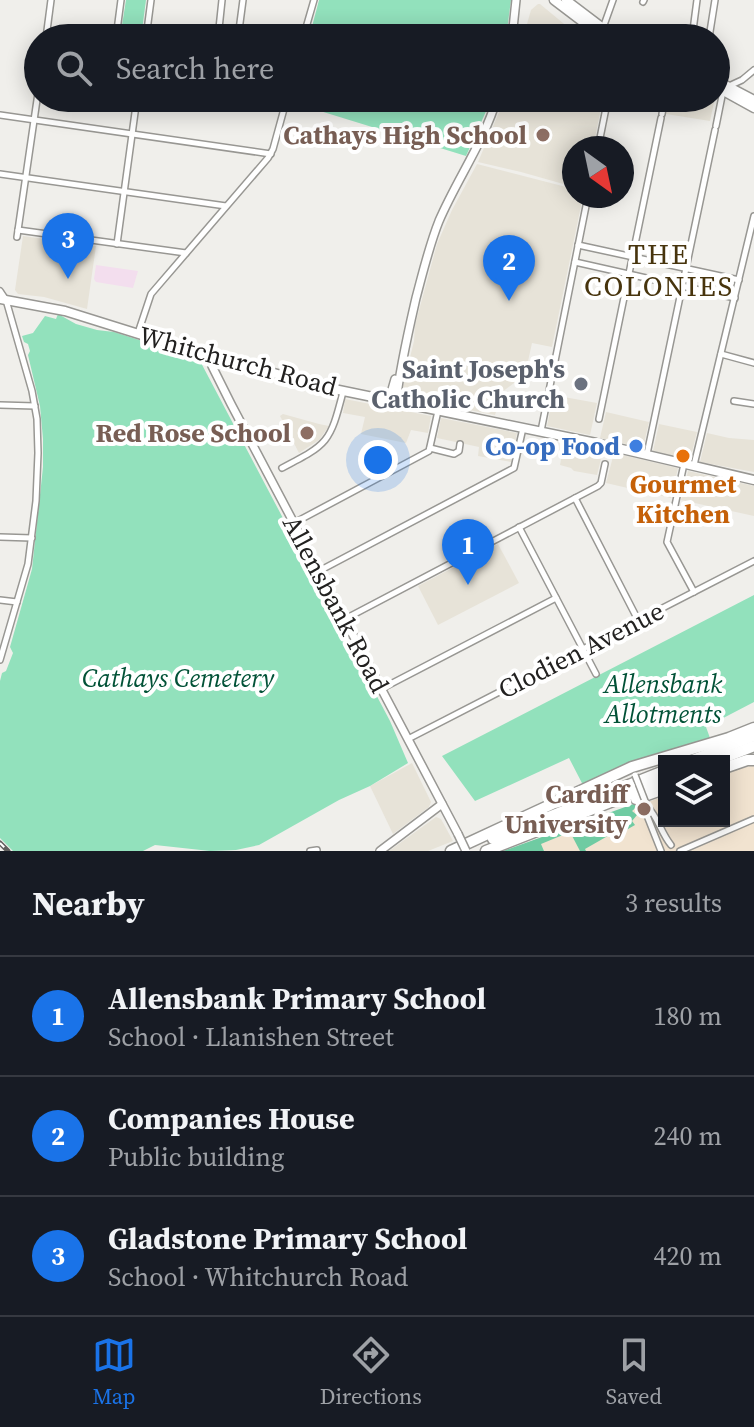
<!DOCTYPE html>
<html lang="en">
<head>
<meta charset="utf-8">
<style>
	body { margin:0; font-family:"Source Serif 4",serif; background:#242831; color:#f1f3f6 }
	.controls { position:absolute; right:24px; bottom:24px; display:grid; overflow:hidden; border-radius:0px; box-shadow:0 4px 20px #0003 }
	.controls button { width:72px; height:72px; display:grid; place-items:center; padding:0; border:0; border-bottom:2px solid #363941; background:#171b24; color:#f1f3f6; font:40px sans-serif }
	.compass { position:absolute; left:562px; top:136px; width:72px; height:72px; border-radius:50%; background:#171b24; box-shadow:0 4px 20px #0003; rotate:147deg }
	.you { position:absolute; left:378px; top:460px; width:28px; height:28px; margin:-20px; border:6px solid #fff; border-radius:50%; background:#1a73e8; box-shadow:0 0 0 12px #1a73e833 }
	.badge { display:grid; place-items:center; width:52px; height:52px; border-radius:50%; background:#1a73e8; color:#fff; font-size:26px; font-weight:700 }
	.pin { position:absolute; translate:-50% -66px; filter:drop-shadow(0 2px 4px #0008) }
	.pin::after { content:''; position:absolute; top:42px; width:28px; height:24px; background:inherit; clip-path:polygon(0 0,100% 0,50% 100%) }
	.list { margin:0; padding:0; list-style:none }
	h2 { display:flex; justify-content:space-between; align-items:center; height:104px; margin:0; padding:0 32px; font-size:34px }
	h2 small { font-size:26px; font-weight:400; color:#9ea1a6 }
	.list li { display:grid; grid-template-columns:52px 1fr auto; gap:24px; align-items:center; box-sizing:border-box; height:120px; padding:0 32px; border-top:2px solid #363941 }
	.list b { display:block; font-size:30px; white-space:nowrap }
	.list p { margin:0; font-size:26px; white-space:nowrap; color:#9ea1a6 }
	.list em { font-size:26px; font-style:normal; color:#9ea1a6 }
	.icon { flex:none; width:44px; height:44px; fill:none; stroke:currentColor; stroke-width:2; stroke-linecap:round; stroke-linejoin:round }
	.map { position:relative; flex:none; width:754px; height:851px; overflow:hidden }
	.search { position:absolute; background:#171b24; box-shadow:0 4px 20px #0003; left:24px; right:24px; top:24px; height:88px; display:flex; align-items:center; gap:20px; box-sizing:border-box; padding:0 28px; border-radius:44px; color:#9ea1a6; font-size:30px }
	.sheet { height:464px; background:#171b24 }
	nav { display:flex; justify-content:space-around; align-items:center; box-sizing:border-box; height:112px; border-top:2px solid #363941; background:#171b24; font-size:22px; color:#9ea1a6 }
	nav a { display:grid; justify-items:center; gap:4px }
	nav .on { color:#1a73e8 }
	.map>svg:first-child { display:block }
</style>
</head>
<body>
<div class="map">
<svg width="754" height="851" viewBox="0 0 754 851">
	<rect width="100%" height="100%" fill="#f0efeb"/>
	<g fill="#e7e3d8">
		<path d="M538 4H540L581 38H523L531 10Z"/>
		<path d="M505 98H603L593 148H574V187L521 172 478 162Z"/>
		<path d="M670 98H715L710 121 666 114Z"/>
		<path d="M477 164 574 189V196H583L552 347 532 343 525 375 502 392 495 415 469 410 453 405 409 398 403 386 414 341 415 325 437 244 452 210Z"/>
		<path d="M23 236 96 246 87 309 44 297 18 294 15 290Z"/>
		<path d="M553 395 597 403 590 435 547 426Z"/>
		<path d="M345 399 431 416 428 433 411 430 406 443 361 434 365 417 343 413Z"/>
		<path d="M606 412 649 422 643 448 600 438Z"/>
		<path d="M283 414 319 424 329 426 319 440 299 453 280 416Z"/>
		<path d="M441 418 517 433 511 462 478 456 479 447 437 438Z"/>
		<path d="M659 424 697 432 690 460 653 451Z"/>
		<path d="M707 433 729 438 754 440V472L700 462Z"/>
		<path d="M564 443 603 451 597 475 596 481 597 475 574 471 571 468 560 465Z"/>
		<path d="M614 453 678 468 671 498 606 483Z"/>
		<path d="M688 471 754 486V516L681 500Z"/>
		<path d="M498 544 519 583 438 625 418 586Z"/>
		<path d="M412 763 431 802 429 807 393 834 370 786Z"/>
		<path d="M436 817 441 819 453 841 428 851H389Z"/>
	</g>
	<path fill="#f3deee" d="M96 265 138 271 133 288 96 282 94 279Z"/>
	<path fill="#f1e3d0" d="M754 765V851H544L540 843 664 796V821H724V773Z"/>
	<g fill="#92e1bc">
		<path d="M126 0H146L141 38H120Z"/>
		<path d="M319 0H511L506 38H309Z"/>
		<path d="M292 98H492L466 156 291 102Z"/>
		<path d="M58 314 76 324 97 330 114 332 199 359 390 721 408 763 370 786 339 800 259 845 236 850 210 851 155 845 143 851H13L0 838V681L2 673 6 671 13 653 10 647 32 569 43 467V439L40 406 28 355 30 351 28 344 24 342 22 336 33 333 45 316 56 319Z"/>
		<path d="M754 595V702L706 727 710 738 637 760 583 785 569 758 475 801 442 756Z"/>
	</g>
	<path fill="#6fcba2" d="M639 802 640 804 632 811 637 815 632 821 635 825 621 833H613L585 849 586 851H580L570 832 541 844 544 851H503Z"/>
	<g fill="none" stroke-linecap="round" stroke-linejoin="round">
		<g stroke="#989793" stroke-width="8">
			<g id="street">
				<path d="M643 2 644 0"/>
				<path d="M603 28 613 0"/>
				<path d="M46 38 51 0"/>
				<path d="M116 38 121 0"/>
				<path d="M146 38 151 0"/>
				<path d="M218 38 222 0"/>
				<path d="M238 38 243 0"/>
				<path d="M303 38 314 0"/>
				<path d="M692 38 697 0"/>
				<path d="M709 38 715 0"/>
				<path d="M729 86 742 80 754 70"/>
				<path d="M662 114 665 98"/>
				<path d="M0 115 271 154"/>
				<path d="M716 126 723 91"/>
				<path d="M598 148 608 98"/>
				<path d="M0 174 226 206"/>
				<path d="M18 230 186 253"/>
				<path d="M17 237 38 93"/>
				<path d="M117 244 137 98"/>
				<path d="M578 245 739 280"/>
				<path d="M575 262 735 298"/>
				<path d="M0 291 6 300 32 391 37 419 38 453 36 501 28 564 0 660"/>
				<path d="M138 333 151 294 268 158 273 149 287 98"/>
				<path d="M721 354 754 363"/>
				<path d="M734 401 754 404"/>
				<path d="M0 405 35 406"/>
				<path d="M599 419 661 118"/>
				<path d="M541 431 588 196"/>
				<path d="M430 448 454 454 459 451 460 444"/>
				<path d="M647 454 715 130"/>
				<path d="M684 464 667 542 694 592"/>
				<path d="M694 465 754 216"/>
				<path d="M282 468C328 444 330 443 343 392"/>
				<path d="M575 498 638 620"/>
				<path d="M294 523 429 451 438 411"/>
				<path d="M519 527 596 674"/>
				<path d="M0 537 32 538"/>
				<path d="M319 571 514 468 523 428"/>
				<path d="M0 600 17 602"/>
				<path d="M345 619 598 486 601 483 605 464"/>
				<path d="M381 689 556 598"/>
				<path d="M408 739 754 561"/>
				<path d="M647 806 646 813 661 851"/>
				<path d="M647 806C658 817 661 833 671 845"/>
				<path d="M310 851 317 850"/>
				<path d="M680 851 754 819"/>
			</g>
		</g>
		<g stroke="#989793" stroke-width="10">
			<g id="secondary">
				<path d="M512 38 516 0"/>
				<path d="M213 356 212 366 231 404 458 834"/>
				<path d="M389 400 395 379"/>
				<path d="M396 402C400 367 408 333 416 298 423 272 429 246 439 221 457 179 484 142 497 98"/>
				<path d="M380 851 442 804"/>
			</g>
		</g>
		<g stroke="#989793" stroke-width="11">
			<g id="primary">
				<path d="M554 0 604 38"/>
				<path d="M566 0 616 38"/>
				<path d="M716 80 754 100"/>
				<path d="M716 87 754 108"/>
				<path d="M0 299 65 311 193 351 329 388 596 443 754 480"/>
			</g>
		</g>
		<g stroke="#989793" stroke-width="13">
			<g id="highway">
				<path d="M690 761 754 736"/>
				<path d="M716 761 754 746"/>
				<path d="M724 768 747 760H754"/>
				<path d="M636 799 664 789"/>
				<path d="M493 839 664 771"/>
				<path d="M451 851 632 767 729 738 754 728"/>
				<path d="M486 851 664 781"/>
			</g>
		</g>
		<use href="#street" stroke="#fff" stroke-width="5"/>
		<use href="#secondary" stroke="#fff" stroke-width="7"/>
		<use href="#primary" stroke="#fff" stroke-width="8"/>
		<use href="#highway" stroke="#fff" stroke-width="10"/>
		<g stroke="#605f5d" stroke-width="5">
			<path id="rail" d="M0 843 8 851"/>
		</g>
		<use href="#rail" stroke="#fff" stroke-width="2" stroke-dasharray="6" stroke-linecap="butt"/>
		<g stroke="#989793" stroke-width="8" stroke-linecap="butt">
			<path id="street-bridge" d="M635 775 647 806"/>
		</g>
		<g stroke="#989793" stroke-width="10" stroke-linecap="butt">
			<path id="secondary-bridge" d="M458 834 466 851"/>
		</g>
		<use href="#street-bridge" stroke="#fff" stroke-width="5"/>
		<use href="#secondary-bridge" stroke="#fff" stroke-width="7"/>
	</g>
	<g fill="#8d6e63" stroke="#fff" stroke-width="3">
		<circle cx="543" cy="135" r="8"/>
		<circle cx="307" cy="433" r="8"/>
		<circle cx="644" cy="809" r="8"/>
	</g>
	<circle fill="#6b7280" stroke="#fff" stroke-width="3" cx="581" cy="384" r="8"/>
	<circle fill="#3f7fe0" stroke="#fff" stroke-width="3" cx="636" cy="446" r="8"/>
	<circle fill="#e8710a" stroke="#fff" stroke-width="3" cx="683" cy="456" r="8"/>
	<g text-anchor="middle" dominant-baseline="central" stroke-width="8" stroke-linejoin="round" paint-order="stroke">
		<g font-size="26" font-weight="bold" fill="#785e54" stroke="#fff" text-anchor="end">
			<text x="527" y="135">Cathays High School</text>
			<text x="291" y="433">Red Rose School</text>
			<text x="628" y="794">Cardiff<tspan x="628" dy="30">University</tspan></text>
		</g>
		<g font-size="26" fill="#222120" stroke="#fff">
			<text transform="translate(238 361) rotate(15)">Whitchurch Road</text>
			<text transform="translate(336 604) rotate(62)">Allensbank Road</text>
			<text transform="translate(581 650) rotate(-27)">Clodien Avenue</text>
		</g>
		<g font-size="26" font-weight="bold" fill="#5b616d" stroke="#fff" text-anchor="end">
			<text x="565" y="369">Saint Joseph's<tspan x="565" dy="30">Catholic Church</tspan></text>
		</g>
		<g font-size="26" font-weight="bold" fill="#366cbe" stroke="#fff" text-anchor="end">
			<text x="620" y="446">Co-op Food</text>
		</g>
		<g font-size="26" font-weight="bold" fill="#c56008" stroke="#fff">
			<text x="683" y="484">Gourmet<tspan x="683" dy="30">Kitchen</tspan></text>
		</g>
		<g font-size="26" font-style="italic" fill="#025237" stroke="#fff">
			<text x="178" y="678">Cathays Cemetery</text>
			<text x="663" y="684">Allensbank<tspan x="663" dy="30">Allotments</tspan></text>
		</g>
		<g font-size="28" letter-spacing="2" fill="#47340d" stroke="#fff">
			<text x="659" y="254">THE<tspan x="659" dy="32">COLONIES</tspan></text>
		</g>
	</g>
</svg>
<div class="controls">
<button><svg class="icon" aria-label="layers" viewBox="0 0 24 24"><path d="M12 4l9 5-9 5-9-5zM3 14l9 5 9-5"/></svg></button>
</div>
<svg class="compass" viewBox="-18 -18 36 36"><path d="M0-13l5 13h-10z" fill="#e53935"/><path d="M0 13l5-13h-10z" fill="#9ea1a6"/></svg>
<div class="you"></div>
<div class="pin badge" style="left:468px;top:585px">1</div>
<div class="pin badge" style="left:509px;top:301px">2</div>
<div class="pin badge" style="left:68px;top:279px">3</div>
<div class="search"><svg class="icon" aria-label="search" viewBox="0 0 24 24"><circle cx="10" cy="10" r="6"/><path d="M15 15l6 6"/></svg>Search here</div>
</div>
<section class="sheet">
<h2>Nearby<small>3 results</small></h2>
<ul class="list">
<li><span class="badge">1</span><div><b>Allensbank Primary School</b><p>School · Llanishen Street</p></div><em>180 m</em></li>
<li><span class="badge">2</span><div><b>Companies House</b><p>Public building</p></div><em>240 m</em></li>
<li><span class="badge">3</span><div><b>Gladstone Primary School</b><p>School · Whitchurch Road</p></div><em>420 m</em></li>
</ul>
</section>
<nav>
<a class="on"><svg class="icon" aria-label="map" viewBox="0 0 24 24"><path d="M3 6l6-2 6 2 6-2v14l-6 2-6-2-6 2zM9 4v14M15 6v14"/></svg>Map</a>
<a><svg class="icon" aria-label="directions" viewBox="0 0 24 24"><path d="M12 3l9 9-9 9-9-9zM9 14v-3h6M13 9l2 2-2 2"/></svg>Directions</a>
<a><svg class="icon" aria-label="saved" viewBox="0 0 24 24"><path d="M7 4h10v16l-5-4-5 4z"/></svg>Saved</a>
</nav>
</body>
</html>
